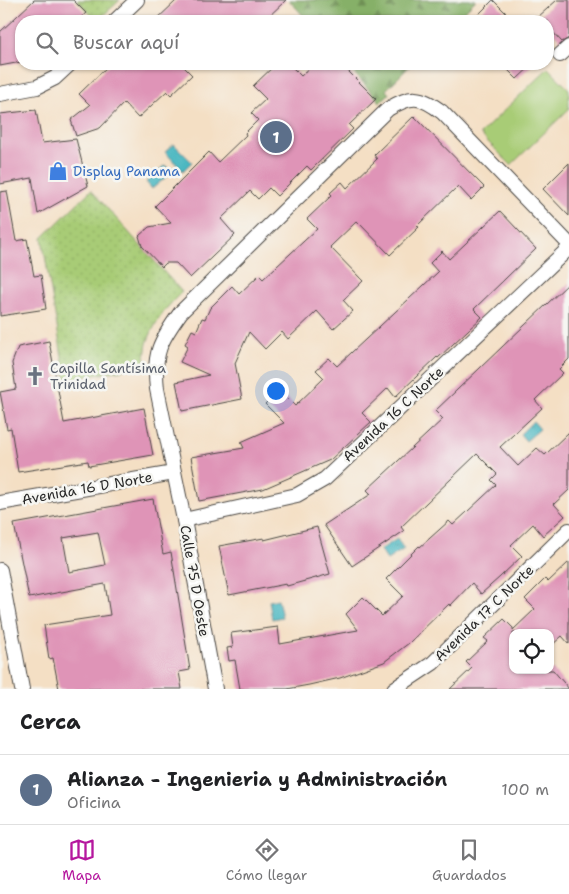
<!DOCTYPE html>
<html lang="es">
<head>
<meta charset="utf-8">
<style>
	body { margin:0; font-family:"Shantell Sans",sans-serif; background:#f6f6f6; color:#202124 }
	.controls { position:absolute; right:15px; bottom:15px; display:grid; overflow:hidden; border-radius:10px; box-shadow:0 1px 4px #0004 }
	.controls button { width:45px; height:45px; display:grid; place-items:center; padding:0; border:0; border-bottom:1px solid #e0e0e0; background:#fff; color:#202124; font:25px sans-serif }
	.you { position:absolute; left:275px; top:390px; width:18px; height:18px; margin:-12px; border:4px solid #fff; border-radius:50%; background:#1a73e8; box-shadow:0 0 0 8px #1a73e833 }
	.badge { display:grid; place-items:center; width:32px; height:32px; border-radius:50%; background:#b5179e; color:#fff; font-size:16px; font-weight:700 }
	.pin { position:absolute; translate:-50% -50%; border:2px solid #fff; box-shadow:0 1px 5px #0006 }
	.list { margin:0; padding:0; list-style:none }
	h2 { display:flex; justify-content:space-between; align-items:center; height:65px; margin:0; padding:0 20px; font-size:21px }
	h2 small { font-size:16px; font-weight:400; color:#757577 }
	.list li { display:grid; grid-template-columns:32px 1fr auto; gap:15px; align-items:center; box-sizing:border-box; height:70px; padding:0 20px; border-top:1px solid #e0e0e0 }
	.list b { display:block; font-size:19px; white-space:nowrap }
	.list p { margin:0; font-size:16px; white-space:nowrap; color:#757577 }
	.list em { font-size:16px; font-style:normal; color:#757577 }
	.icon { flex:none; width:28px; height:28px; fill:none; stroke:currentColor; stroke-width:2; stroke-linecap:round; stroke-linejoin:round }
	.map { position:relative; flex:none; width:569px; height:689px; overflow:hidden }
	.search { position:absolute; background:#fff; box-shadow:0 1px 4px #0004; left:15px; right:15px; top:15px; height:55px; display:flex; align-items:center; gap:12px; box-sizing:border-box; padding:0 18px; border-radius:20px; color:#757577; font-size:19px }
	.sheet { height:135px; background:#fff }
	nav { display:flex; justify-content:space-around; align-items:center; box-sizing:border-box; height:70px; border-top:1px solid #e0e0e0; background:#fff; font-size:14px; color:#757577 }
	nav a { display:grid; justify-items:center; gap:2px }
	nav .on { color:#b5179e }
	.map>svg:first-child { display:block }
</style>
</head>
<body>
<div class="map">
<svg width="569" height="689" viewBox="0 0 569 689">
	<defs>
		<pattern id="grass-dots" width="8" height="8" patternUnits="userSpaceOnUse" patternTransform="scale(1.25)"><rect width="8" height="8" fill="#a8cc76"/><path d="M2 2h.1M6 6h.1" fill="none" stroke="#91af66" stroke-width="1.8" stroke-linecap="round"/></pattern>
		<pattern id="forest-firs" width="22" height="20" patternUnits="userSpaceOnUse" patternTransform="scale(1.25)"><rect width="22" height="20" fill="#86b067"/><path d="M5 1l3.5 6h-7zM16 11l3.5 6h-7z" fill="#6e8f55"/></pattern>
		<pattern id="water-ripples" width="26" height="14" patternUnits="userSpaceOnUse" patternTransform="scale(1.25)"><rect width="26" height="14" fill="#47b6c0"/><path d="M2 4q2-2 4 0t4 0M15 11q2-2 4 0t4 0" fill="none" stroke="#3b949c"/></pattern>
	</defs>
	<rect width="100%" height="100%" fill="#f6f6f2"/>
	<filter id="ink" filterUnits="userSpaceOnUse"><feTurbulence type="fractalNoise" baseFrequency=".02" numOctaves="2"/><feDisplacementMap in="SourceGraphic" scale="10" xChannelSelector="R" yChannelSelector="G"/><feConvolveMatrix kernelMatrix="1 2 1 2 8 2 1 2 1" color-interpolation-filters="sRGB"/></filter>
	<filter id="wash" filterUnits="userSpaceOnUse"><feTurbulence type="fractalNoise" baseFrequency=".0096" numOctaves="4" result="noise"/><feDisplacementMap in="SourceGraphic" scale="20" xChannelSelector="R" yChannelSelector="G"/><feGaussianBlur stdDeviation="1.12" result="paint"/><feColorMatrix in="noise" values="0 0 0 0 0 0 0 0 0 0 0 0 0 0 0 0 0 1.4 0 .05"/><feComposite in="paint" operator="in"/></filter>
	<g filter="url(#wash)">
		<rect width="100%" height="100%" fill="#f4dfc4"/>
		<g fill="url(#grass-dots)" stroke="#6a7c50">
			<path d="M77 0H120L97 21Z"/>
			<path d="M91 190 182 292C169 304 156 320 149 338 145 346 146 357 144 366L66 380 42 238Z"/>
		</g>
		<g fill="url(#forest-firs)" stroke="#586e49">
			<path d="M289 0H476L455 21H308Z"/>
			<path d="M346 64H412L386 90 389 94 380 102Z"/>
		</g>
		<path fill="#a8cc76" stroke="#6a7c50" d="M548 68 569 89V109L511 165 480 134Z"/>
		<g fill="url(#water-ripples)" stroke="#397076">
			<path d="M174 144 192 162 183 171 165 152Z"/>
			<path d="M165 165 172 172 152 189 146 182Z"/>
			<path d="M533 421 540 429 526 441 520 434Z"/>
			<path d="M397 539 404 549 387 560 380 550Z"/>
			<path d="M278 599 282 617 272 619 269 601Z"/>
		</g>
		<g id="blocks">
			<g fill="#df94b7" fill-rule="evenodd">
				<path d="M34 0H73L86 13 77 21H21V62L0 66V32Z"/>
				<path d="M177 0H286L264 21H155Z"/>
				<path d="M493 0 514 21H472Z"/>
				<path d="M557 0H569V38L562 42 548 27V21H542L538 17Z"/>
				<path d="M110 64H181L192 75 171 95 167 91 138 118 124 103 100 128 76 136 71 120 90 105 79 94Z"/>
				<path d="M276 64H289L301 76 314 64H341L376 99 349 125 353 129 311 170 307 166 277 196 269 188 258 199 250 191 221 219 235 235 190 278 176 263H166L162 267 142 246 139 236 149 227 171 223 155 206 209 152 218 162 246 135 245 133 258 120 251 113 266 99 253 86Z"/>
				<path d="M502 64H533L517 79Z"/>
				<path d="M36 110 42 143 76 139 88 186 38 214 32 178 0 184V114Z"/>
				<path d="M414 116 484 187 471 200 458 186 417 226 419 227 390 255 357 221 330 247 363 281 343 300 353 311 333 329 317 311 288 339 282 332 265 349 249 332 235 363 242 399 182 411 176 382 209 375 180 362 188 346 185 344 192 330 196 332 202 318 205 319 210 308 232 286 239 294 259 275 263 279 317 229 307 219 332 195 330 193 342 182 347 188 377 159 374 155Z"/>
				<path d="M569 163V216L543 189Z"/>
				<path d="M7 191 16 241 27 239 34 276 41 275 46 309 0 316V192Z"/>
				<path d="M500 211 536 249 474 309 482 317 438 358 437 357 395 397 388 388 362 413 371 422 330 460 263 489 199 501 191 457 244 448 241 442 284 423 265 404 279 390 295 406 324 378 316 370 329 358 337 366 438 272 430 263 442 251 449 259Z"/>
				<path d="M569 283V359L559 369 563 373 535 400 542 408 500 447 518 466 537 448 545 455 569 432V490L554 504 565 516 543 536 533 524 511 545 522 556 500 577 481 594 472 583 450 606 449 604 409 643 384 662 340 678 309 685 287 689H240L235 660 229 661 227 648 233 647 231 633 278 627 280 644 358 630 346 614 363 597 382 616 403 596 386 579 419 546 420 547 449 521 453 525 496 485 491 480 497 474 477 454 401 527 404 531 352 566 324 525 371 494 367 490 443 419 435 411Z"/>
				<path d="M49 341 64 423 144 408 153 455 89 466 88 461 18 472 11 428 7 429 0 392 16 389 12 363 18 347Z"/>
				<path d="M153 499 163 554 171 552 190 670 179 672 182 689H59L53 658 49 659 44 625 110 615 105 584 29 598 14 524ZM98 532 105 565 69 572 63 538Z"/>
				<path d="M317 527 330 574 287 586 286 584 229 595 219 546 264 538V540Z"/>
				<path d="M569 562V644L562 636 550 647V633H513V670H553L569 689H450L472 668 466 662 488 641 484 638 504 619 513 628V630L535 609 525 599 545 579 548 582Z"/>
			</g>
		</g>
	</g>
	<g filter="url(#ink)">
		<use href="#blocks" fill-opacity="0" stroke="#494642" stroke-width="1"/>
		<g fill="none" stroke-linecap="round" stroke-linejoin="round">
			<g stroke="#494642" stroke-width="16">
				<g id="minor">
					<path d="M115 21 137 0"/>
					<path d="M560 55 569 47"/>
					<path d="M0 94 37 87 55 78 70 64"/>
					<path d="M0 503 174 473"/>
					<path d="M184 520 297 495 325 479 569 248"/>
					<path d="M0 570 22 689"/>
					<path d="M215 689 184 520 157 389C153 353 160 341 181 312L388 109C412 95 419 95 442 112L569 244"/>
					<path d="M394 689 433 663 569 530"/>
				</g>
			</g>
			<use href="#minor" stroke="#fff" stroke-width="14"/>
		</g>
	</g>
	<defs>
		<g id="shop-bare" transform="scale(1.5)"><path d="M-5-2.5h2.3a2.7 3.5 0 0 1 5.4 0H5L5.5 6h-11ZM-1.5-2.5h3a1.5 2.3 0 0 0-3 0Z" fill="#3f7fe0" stroke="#f6f6f2" stroke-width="2.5" paint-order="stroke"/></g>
		<g id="church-bare" transform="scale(1.5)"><path d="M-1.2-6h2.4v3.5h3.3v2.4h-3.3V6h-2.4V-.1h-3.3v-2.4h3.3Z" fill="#6b7280" stroke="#f6f6f2" stroke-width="2.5" paint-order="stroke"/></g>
	</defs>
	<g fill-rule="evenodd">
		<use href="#shop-bare" x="58" y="171"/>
		<use href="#church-bare" x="35" y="376"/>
	</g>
	<g text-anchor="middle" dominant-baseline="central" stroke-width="5" stroke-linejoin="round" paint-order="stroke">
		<g font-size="14" fill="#366cbe" stroke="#f6f6f2" text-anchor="start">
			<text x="73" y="171">Display Panama</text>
		</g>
		<g font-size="14" fill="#5b616d" stroke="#f6f6f2" text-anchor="start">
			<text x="50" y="368">Capilla Santísima<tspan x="50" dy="16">Trinidad</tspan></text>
		</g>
		<g font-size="14" fill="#2b2b2b" stroke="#f6f6f2">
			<text transform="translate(393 414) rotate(-43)">Avenida 16 C Norte</text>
			<text transform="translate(87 488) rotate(-10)">Avenida 16 D Norte</text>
			<text transform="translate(195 581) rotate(80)">Calle 75 D Oeste</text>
			<text transform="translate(484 613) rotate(-44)">Avenida 17 C Norte</text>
		</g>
	</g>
</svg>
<div class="controls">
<button><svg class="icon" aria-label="locate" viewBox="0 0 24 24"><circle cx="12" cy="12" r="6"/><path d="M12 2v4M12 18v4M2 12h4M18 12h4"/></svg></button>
</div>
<div class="you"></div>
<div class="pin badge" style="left:276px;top:137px;background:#5c6f8a">1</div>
<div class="search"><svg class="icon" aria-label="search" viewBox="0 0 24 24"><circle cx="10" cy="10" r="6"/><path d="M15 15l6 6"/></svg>Buscar aquí</div>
</div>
<section class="sheet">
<h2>Cerca<small></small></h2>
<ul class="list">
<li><span class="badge" style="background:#5c6f8a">1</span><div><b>Alianza - Ingenieria y Administración</b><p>Oficina</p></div><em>100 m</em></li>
</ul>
</section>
<nav>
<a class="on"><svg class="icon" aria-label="map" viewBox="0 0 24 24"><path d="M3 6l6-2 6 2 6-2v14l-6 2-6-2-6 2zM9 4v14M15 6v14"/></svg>Mapa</a>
<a><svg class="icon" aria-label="directions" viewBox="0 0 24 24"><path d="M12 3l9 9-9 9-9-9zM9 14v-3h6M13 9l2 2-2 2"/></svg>Cómo llegar</a>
<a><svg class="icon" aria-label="saved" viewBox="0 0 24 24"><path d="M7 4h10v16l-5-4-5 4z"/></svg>Guardados</a>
</nav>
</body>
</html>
